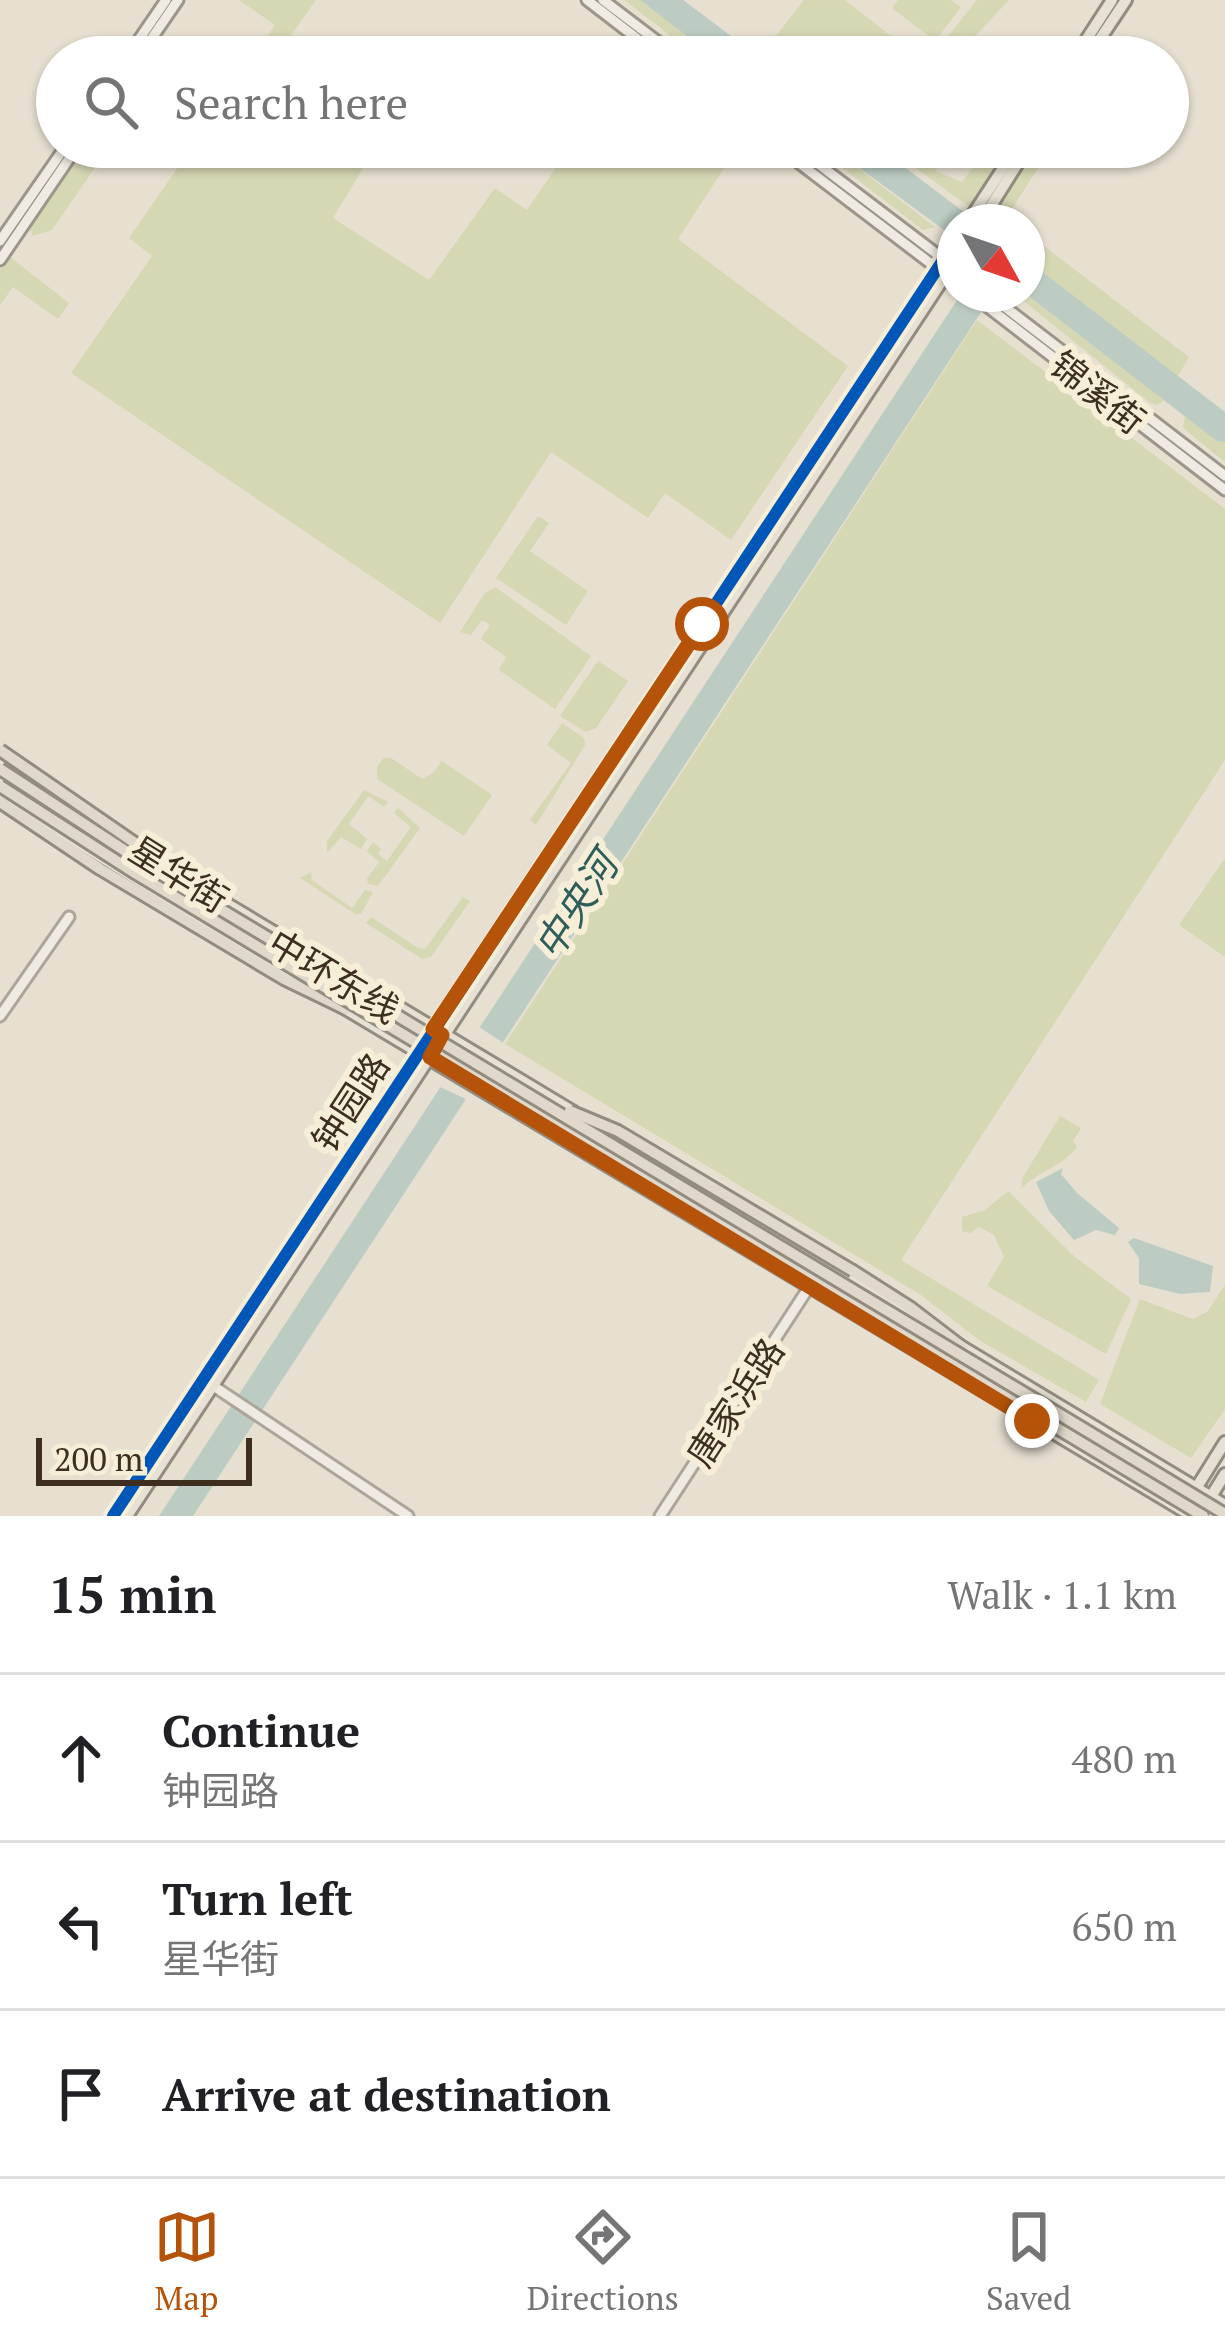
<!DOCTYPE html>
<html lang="en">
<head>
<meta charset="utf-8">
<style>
	body { margin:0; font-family:"PT Serif","Noto Sans SC",serif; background:#f6f6f6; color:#202124 }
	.compass { position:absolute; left:937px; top:204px; width:108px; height:108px; border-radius:50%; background:#fff; box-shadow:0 3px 9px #0004; rotate:130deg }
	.scale { position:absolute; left:36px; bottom:30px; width:216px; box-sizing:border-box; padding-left:12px; border:6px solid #3d2e20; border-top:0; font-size:33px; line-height:42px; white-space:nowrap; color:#3d2e20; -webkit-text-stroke:9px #f7eed8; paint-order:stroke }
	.stop { position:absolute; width:36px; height:36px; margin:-27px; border:9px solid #b45309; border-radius:50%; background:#fff }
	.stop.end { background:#b45309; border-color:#fff; box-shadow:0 3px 12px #0008 }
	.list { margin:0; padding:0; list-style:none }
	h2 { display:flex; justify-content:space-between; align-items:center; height:156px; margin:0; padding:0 48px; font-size:51px }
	h2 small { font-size:39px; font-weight:400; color:#757577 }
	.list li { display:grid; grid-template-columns:78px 1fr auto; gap:36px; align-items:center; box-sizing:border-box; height:168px; padding:0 48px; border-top:3px solid #e0e0e0 }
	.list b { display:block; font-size:45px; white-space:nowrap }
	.list p { margin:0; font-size:39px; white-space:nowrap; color:#757577 }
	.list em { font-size:39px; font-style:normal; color:#757577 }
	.icon { flex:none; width:66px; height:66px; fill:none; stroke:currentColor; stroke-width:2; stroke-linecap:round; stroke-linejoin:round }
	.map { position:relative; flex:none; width:1225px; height:1516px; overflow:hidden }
	.search { position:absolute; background:#fff; box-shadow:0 3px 9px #0004; left:36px; right:36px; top:36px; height:132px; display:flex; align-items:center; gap:30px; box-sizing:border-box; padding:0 42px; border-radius:66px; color:#757577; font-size:45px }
	.sheet { height:660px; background:#fff }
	nav { display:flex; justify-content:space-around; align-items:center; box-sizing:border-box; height:168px; border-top:3px solid #e0e0e0; background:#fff; font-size:33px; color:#757577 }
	nav a { display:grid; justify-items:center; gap:6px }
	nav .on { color:#b45309 }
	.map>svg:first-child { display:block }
</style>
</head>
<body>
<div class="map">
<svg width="1225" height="1516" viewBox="0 0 1225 1516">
	<rect width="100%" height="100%" fill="#e7e0d1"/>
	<g fill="#d6d7b3">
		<path d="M239 0H316L287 41 308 57H254L275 25Z"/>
		<path d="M624 0H640L714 57H698Z"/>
		<path d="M804 0H845L896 40 882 57H792L772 41Z"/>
		<path d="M898 0H951L961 7 935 41 892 8Z"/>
		<path d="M977 0H1009L956 57 941 45Z"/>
		<path d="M83 147H109L52 230 33 236 28 226Z"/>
		<path d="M192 147H376L333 218 429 280 495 188 527 210 570 147H738L678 239 848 366 731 540 665 493 648 518 551 452 440 623 71 373 152 256 129 238Z"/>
		<path d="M815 147H831L935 227 923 230Z"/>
		<path d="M887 147H903L918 158 907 147H954L935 171 962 182 989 147H1017L975 211Z"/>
		<path d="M1035 151 1045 157 1007 217 1013 222H986Z"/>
		<path d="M1027 233 1189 357 1178 376 1027 260Z"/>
		<path d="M10 257 69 303 58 319 13 287 0 305V270Z"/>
		<path d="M1015 294H1026L1164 400 1158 405 1150 403Z"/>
		<path d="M977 320 1225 509V760L901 1260 1099 1380 1086 1402 979 1340 921 1295 505 1044Z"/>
		<path d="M1185 415 1217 441 1225 442V462L1183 428Z"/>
		<path d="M538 516 549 523 530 551 588 591 566 625 496 578Z"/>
		<path d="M495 587 591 656 555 709 499 670 506 657 481 639 490 625 482 620 471 635 460 632 484 594Z"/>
		<path d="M598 661 628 681 596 728 586 732 560 716Z"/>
		<path d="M562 723 584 738 585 745 536 825 530 820 571 763 547 745Z"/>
		<path d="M384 758H391L422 779 433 773 442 761 492 795 464 836 377 779V766Z"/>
		<path d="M364 790 388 802 384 807 368 796 349 824 367 839 361 849 341 837 327 853V841Z"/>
		<path d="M398 808 420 828 378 886 368 884 367 879 379 862 367 851 373 842 381 849 378 854 387 861 411 827 394 813Z"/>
		<path d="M1225 858V957L1179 925Z"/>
		<path d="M311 872 312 880 352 908 365 890 373 892 361 914H355L300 878Z"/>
		<path d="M463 897 470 901 431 957 422 959 366 923 371 917 418 948 425 949Z"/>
		<path d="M1060 1116 1081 1128 1073 1141 1077 1147C1062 1167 1038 1171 1021 1189L1023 1177Z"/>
		<path d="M1008 1191 1075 1257 1131 1299 1106 1354 987 1286 1004 1257 994 1235 979 1227 970 1233 962 1231V1217L985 1210Z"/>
		<path d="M1225 1285V1409L1191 1458 1100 1404 1140 1299 1193 1319 1207 1312Z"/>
	</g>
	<g fill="#bcccc2">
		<path d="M640 0H683L759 57H714Z"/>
		<path d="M831 147H878L977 222H955V238Z"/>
		<path d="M1027 260 1225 412V442L1217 441 1026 294Z"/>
		<path d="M961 294H993L193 1516H159Z"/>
		<path d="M1063 1168 1061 1174 1077 1193 1119 1228 1115 1235 1096 1230 1074 1240 1049 1211 1036 1182Z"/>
		<path d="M1134 1238 1213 1266 1210 1292 1180 1294 1139 1284V1258L1128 1242Z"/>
	</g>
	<path fill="#e7e0d1" d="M479 1027 505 1044 468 1100 440 1087Z"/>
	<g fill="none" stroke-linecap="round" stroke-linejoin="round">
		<g stroke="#ada599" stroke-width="15">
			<g id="tertiary">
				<path d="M0 1016 69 917"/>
				<path d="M203 1379 408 1516"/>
				<path d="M660 1516 809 1287"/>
			</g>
		</g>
		<g stroke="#9c958a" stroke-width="15">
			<g id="secondary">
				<path d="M587 0 661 57"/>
				<path d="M603 0 678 57"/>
				<path d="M127 57 166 0"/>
				<path d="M139 57 178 0"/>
				<path d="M778 147 955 282"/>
				<path d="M796 147 946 261"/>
				<path d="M0 241 65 147"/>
				<path d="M0 260 77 147"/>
				<path d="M971 294 1225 490"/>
				<path d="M988 294 1225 476"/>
			</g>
		</g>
		<g stroke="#928b80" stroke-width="16">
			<g id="primary">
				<path d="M1075 57 1112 0"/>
				<path d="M1088 57 1126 0"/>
				<path d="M968 222 1017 147"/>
				<path d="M981 222 1028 147"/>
				<path d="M0 758 97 823"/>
				<path d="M0 794 313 989"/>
				<path d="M214 896 574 1112"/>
				<path d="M339 1005 1192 1516"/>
				<path d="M600 1127 933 1330"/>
				<path d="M954 1342 1225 1505"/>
				<path d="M1053 1425 1070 1428 1189 1499 1200 1498"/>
				<path d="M1195 1490 1225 1442"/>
				<path d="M113 1516 955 242"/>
				<path d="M127 1516 955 261"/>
				<path d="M1199 1516 1225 1474"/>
			</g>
		</g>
		<g stroke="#928b80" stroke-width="16">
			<g id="trunk">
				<path d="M0 802 100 869 284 979 346 1009"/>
				<path d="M853 1271 911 1308 962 1347"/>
			</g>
		</g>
		<use href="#tertiary" stroke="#efebe3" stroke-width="9"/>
		<use href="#secondary" stroke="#efebe3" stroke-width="9"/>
		<use href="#primary" stroke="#e6e1d4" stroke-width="10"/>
		<use href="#trunk" stroke="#e0d9cb" stroke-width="10"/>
		<g stroke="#928b80" stroke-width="16" stroke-linecap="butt">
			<g id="trunk-bridge">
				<path d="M0 750 219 901"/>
				<path d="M0 769 142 862 1225 1514"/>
				<path d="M0 786 135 873 1203 1516"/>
				<path d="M570 1111 618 1131 853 1271"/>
			</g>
		</g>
		<use href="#trunk-bridge" stroke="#e0d9cb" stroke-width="10"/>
		<g stroke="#f7eed8" stroke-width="20">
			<path id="cycleway" d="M113 1516 955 242"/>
		</g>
		<use href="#cycleway" stroke="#0057b8" stroke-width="12"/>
	</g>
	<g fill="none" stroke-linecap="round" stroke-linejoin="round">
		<path stroke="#b45309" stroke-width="15" d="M702 624 433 1029 442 1035 430 1057 1032 1421"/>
	</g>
	<g text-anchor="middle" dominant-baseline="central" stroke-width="12" stroke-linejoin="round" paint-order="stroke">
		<g font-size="36" fill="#3d2e20" stroke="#f7eed8">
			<text transform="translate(1098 392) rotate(38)">锦溪街</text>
			<text transform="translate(179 874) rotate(32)">星华街</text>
			<text transform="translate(334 976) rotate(31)">中环东线</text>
			<text transform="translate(350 1102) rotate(-57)">钟园路</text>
			<text transform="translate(735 1402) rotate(-57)">唐家浜路</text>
		</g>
		<g font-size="39" font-style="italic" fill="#2f5d5a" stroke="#f7eed8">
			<text transform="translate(575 905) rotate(-57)">中央河</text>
		</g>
	</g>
</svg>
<svg class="compass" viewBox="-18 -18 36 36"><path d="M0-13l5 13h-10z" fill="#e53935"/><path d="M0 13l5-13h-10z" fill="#757577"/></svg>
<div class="scale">200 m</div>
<div class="stop" style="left:702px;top:624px"></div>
<div class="stop end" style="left:1032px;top:1421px"></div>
<div class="search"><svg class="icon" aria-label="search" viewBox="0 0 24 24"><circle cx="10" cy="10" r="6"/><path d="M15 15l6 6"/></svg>Search here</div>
</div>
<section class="sheet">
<h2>15 min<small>Walk · 1.1 km</small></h2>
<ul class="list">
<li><svg class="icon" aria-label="ahead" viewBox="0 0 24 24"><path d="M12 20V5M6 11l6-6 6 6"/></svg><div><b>Continue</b><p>钟园路</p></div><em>480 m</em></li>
<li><svg class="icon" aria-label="left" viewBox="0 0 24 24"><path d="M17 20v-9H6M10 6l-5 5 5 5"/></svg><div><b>Turn left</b><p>星华街</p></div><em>650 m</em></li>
<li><svg class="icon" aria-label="arrive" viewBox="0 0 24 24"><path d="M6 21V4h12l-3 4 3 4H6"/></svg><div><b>Arrive at destination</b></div></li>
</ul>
</section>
<nav>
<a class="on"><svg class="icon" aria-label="map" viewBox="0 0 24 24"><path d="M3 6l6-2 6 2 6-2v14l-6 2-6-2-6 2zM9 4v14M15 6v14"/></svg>Map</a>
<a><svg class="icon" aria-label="directions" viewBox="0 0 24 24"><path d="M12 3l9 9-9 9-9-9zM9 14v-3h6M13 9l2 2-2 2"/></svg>Directions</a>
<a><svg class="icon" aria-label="saved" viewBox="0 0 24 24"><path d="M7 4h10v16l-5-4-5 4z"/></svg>Saved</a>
</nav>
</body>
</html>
